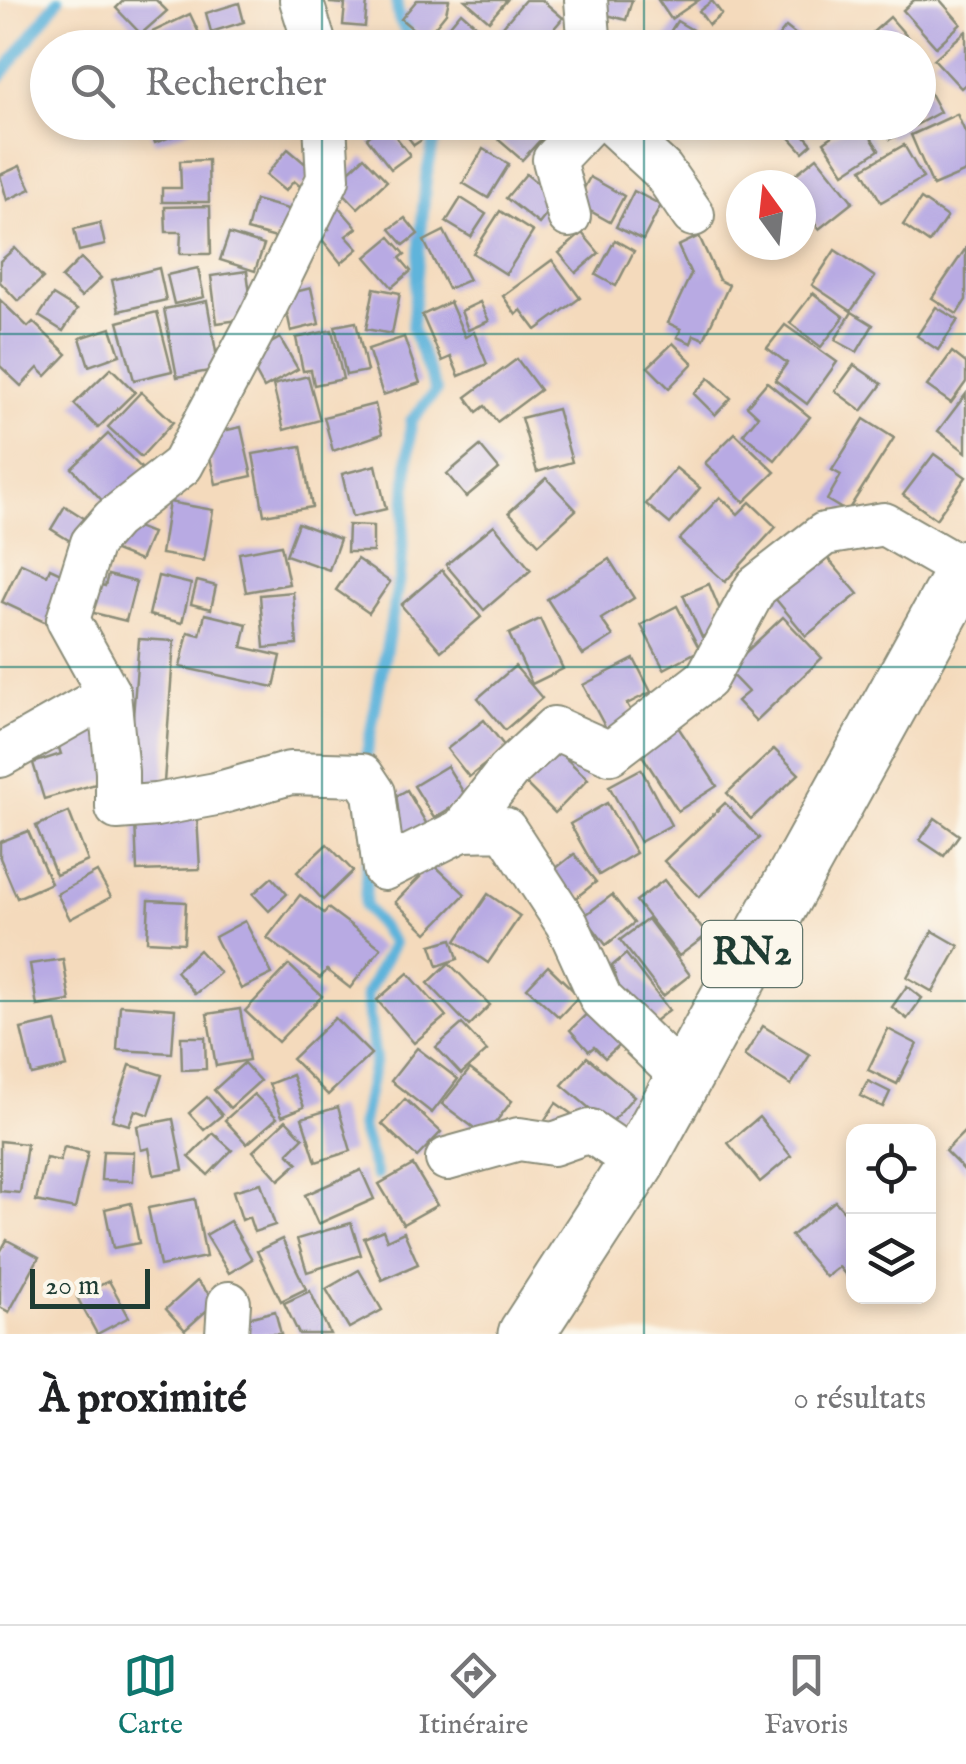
<!DOCTYPE html>
<html lang="fr">
<head>
<meta charset="utf-8">
<style>
	body { margin:0; font-family:"IM FELL English",serif; background:#f6f6f6; color:#202124 }
	.controls { position:absolute; right:30px; bottom:30px; display:grid; overflow:hidden; border-radius:20px; box-shadow:0 5px 15px #0003 }
	.controls button { width:90px; height:90px; display:grid; place-items:center; padding:0; border:0; border-bottom:2px solid #e0e0e0; background:#fff; color:#202124; font:50px sans-serif }
	.compass { position:absolute; left:726px; top:170px; width:90px; height:90px; border-radius:50%; background:#fff; box-shadow:0 5px 15px #0003; rotate:345deg }
	.scale { position:absolute; left:30px; bottom:25px; width:120px; box-sizing:border-box; padding-left:10px; border:5px solid #1f3d34; border-top:0; font-size:28px; line-height:35px; white-space:nowrap; color:#1f3d34; -webkit-text-stroke:8px #fbf7ec; paint-order:stroke }
	.list { margin:0; padding:0; list-style:none }
	h2 { display:flex; justify-content:space-between; align-items:center; height:130px; margin:0; padding:0 40px; font-size:42px }
	h2 small { font-size:32px; font-weight:400; color:#757577 }
	.icon { flex:none; width:55px; height:55px; fill:none; stroke:currentColor; stroke-width:2; stroke-linecap:round; stroke-linejoin:round }
	.map { position:relative; flex:none; width:966px; height:1334px; overflow:hidden }
	.search { position:absolute; background:#fff; box-shadow:0 5px 15px #0003; left:30px; right:30px; top:30px; height:110px; display:flex; align-items:center; gap:25px; box-sizing:border-box; padding:0 35px; border-radius:55px; color:#757577; font-size:38px }
	.sheet { height:290px; background:#fff }
	nav { display:flex; justify-content:space-around; align-items:center; box-sizing:border-box; height:140px; border-top:2px solid #e0e0e0; background:#fff; font-size:28px; color:#757577 }
	nav a { display:grid; justify-items:center; gap:5px }
	nav .on { color:#0f766e }
	.map>svg:first-child { display:block }
</style>
</head>
<body>
<div class="map">
<svg width="966" height="1334" viewBox="0 0 966 1334">
	<rect width="100%" height="100%" fill="#fbf7ec"/>
	<filter id="ink" filterUnits="userSpaceOnUse"><feTurbulence type="fractalNoise" baseFrequency=".01" numOctaves="2"/><feDisplacementMap in="SourceGraphic" scale="20" xChannelSelector="R" yChannelSelector="G"/><feConvolveMatrix kernelMatrix="1 2 1 2 8 2 1 2 1" color-interpolation-filters="sRGB"/></filter>
	<filter id="wash" filterUnits="userSpaceOnUse"><feTurbulence type="fractalNoise" baseFrequency=".0048" numOctaves="4" result="noise"/><feDisplacementMap in="SourceGraphic" scale="40" xChannelSelector="R" yChannelSelector="G"/><feGaussianBlur stdDeviation="2.25" result="paint"/><feColorMatrix in="noise" values="0 0 0 0 0 0 0 0 0 0 0 0 0 0 0 0 0 1.4 0 .05"/><feComposite in="paint" operator="in"/></filter>
	<g filter="url(#wash)">
		<rect width="100%" height="100%" fill="#f4dabc"/>
		<g fill="none" stroke-linecap="round" stroke-linejoin="round">
			<g stroke="#5eb4db" stroke-width="12">
				<path d="M396 0 399 19 416 48"/>
				<path d="M0 77 58 0"/>
				<path d="M364 768 401 568 411 421 436 391 412 328 426 178 438 122"/>
				<path d="M367 863 365 906 393 943 366 995 375 1059 361 1127 376 1175"/>
			</g>
		</g>
		<g id="blocks">
			<g fill="#b8aae3">
				<path d="M124 0H156L167 11 141 34 116 8Z"/>
				<path d="M330 0H367L365 27 343 25 345 4 330 3Z"/>
				<path d="M417 0H449L446 13 425 39 401 19Z"/>
				<path d="M465 0H507L489 21Z"/>
				<path d="M525 0H542L563 18 537 48H517L498 32Z"/>
				<path d="M599 0H632L626 20 596 12Z"/>
				<path d="M658 0H699L671 19Z"/>
				<path d="M914 0H940L961 24 936 47 903 10Z"/>
				<path d="M712 1 722 14 709 25 699 11Z"/>
				<path d="M239 3 244 22 211 32 206 13Z"/>
				<path d="M461 12 488 36 478 48H431Z"/>
				<path d="M190 14 206 48H159L152 32Z"/>
				<path d="M890 17 917 48H871L864 40Z"/>
				<path d="M677 21 701 35 693 48H660Z"/>
				<path d="M786 27 813 48H769Z"/>
				<path d="M966 31V84L961 88 934 59Z"/>
				<path d="M926 86 940 112 890 139 881 122H918V90Z"/>
				<path d="M957 114 966 134V172L933 186 911 135Z"/>
				<path d="M147 122H188L191 129 155 143Z"/>
				<path d="M396 122H426L433 132 414 145Z"/>
				<path d="M478 122H524L542 138 522 160Z"/>
				<path d="M776 122H793L812 144 803 152Z"/>
				<path d="M853 122H861L879 150 844 173 824 142Z"/>
				<path d="M385 123 410 155 391 169 367 138Z"/>
				<path d="M904 145 923 178 881 202 862 169Z"/>
				<path d="M288 149 315 172 302 188 294 181 285 191 266 175Z"/>
				<path d="M483 149 509 164 488 198 463 183Z"/>
				<path d="M364 157 387 181 358 208 335 184Z"/>
				<path d="M817 157 853 202 819 229 801 206V185H782Z"/>
				<path d="M208 160 209 202H162V188H181L180 161Z"/>
				<path d="M20 166 31 189 7 200 0 175Z"/>
				<path d="M526 174 558 200 539 224 506 198Z"/>
				<path d="M590 177 624 196 610 222 576 203Z"/>
				<path d="M634 191 661 205 643 240 616 227Z"/>
				<path d="M461 198 486 214 471 237 446 222Z"/>
				<path d="M332 199 357 228 346 236 358 249 341 263 320 237 329 229 316 213Z"/>
				<path d="M921 199 947 217 929 243 903 225Z"/>
				<path d="M255 200 296 211 287 241 247 230Z"/>
				<path d="M210 206 211 254H180L181 232H166L165 207Z"/>
				<path d="M500 211 533 232 506 274 473 253Z"/>
				<path d="M405 218 418 234 404 245 390 229Z"/>
				<path d="M100 223 105 245 79 251 74 229Z"/>
				<path d="M444 231 469 280 448 289 424 241Z"/>
				<path d="M582 233 599 253 576 273 559 253Z"/>
				<path d="M229 234 264 245 255 271 220 260Z"/>
				<path d="M699 236 719 280 729 285 704 339 694 335 691 343 677 337 681 329 668 323 691 274 678 246Z"/>
				<path d="M390 237 405 254 400 258 411 271 392 287 366 257Z"/>
				<path d="M615 240 634 251 616 286 596 275Z"/>
				<path d="M15 248 43 278 18 301 0 282V261Z"/>
				<path d="M966 248V300L957 314 932 298Z"/>
				<path d="M835 250 875 277 851 311 812 285Z"/>
				<path d="M81 258 101 278 81 297 61 278Z"/>
				<path d="M552 260 580 298 536 330 521 310 516 315 503 296Z"/>
				<path d="M159 268 166 300 119 311 112 280Z"/>
				<path d="M198 268 204 297 174 304 167 275Z"/>
				<path d="M247 271 253 318 217 323 211 276Z"/>
				<path d="M311 288 319 324 291 331 283 295Z"/>
				<path d="M374 288 400 293 392 334 366 329Z"/>
				<path d="M813 293 844 317 821 347 790 323Z"/>
				<path d="M53 295 77 310 63 331 39 316Z"/>
				<path d="M0 300 28 327 33 322 67 354 46 376 38 368 21 386 0 366Z"/>
				<path d="M207 301 219 369 177 377 164 309Z"/>
				<path d="M450 302 465 337 474 332 487 364 459 376 451 357 442 361 422 315Z"/>
				<path d="M480 302 489 321 468 330 461 311Z"/>
				<path d="M936 307 958 320 938 350 917 336Z"/>
				<path d="M157 312 172 371 134 380 118 322Z"/>
				<path d="M852 312 873 325 857 352 835 340Z"/>
				<path d="M356 322 367 371 346 375 335 326Z"/>
				<path d="M785 325 837 362 807 404 775 380 787 363 767 348Z"/>
				<path d="M111 328 120 355 89 366 80 338Z"/>
				<path d="M332 330 343 379 314 385 311 370 303 371 296 338Z"/>
				<path d="M404 337 420 383 383 395 368 349Z"/>
				<path d="M280 338 298 369 264 388 247 357Z"/>
				<path d="M673 343 693 363 669 388 648 367Z"/>
				<path d="M952 352 966 363V382L951 403 927 386Z"/>
				<path d="M517 359 540 390 497 422 485 406 477 412 466 397Z"/>
				<path d="M854 365 882 384 862 411 835 391Z"/>
				<path d="M111 368 135 392 98 428 74 404Z"/>
				<path d="M308 376 320 420 284 430 273 385Z"/>
				<path d="M709 378 731 398 715 415 694 394Z"/>
				<path d="M767 382 810 417 775 460 743 434 758 416 747 406Z"/>
				<path d="M141 392 173 422 141 457 108 427Z"/>
				<path d="M966 394V452L938 431Z"/>
				<path d="M375 404 382 434 333 451 324 417Z"/>
				<path d="M557 409 572 462 537 472 521 418Z"/>
				<path d="M864 419 894 438 847 512 827 500 841 475 832 470Z"/>
				<path d="M241 427 252 476 216 484 205 435Z"/>
				<path d="M735 433 775 472 744 502 705 463Z"/>
				<path d="M108 434 148 475 111 510 72 468Z"/>
				<path d="M301 446 312 507 264 515 253 454Z"/>
				<path d="M480 446 499 469 466 497 447 474Z"/>
				<path d="M934 454 966 477 936 519 903 495Z"/>
				<path d="M376 465 386 509 352 517 342 474Z"/>
				<path d="M676 468 700 488 670 524 646 504Z"/>
				<path d="M546 478 576 510 539 544 509 512Z"/>
				<path d="M720 497 738 514 750 502 776 527 725 582 679 540Z"/>
				<path d="M169 502 213 510 204 561 161 554Z"/>
				<path d="M65 506 98 527 83 549 51 529Z"/>
				<path d="M121 521 152 533 140 561 110 549Z"/>
				<path d="M298 523 340 539 329 570 286 555Z"/>
				<path d="M348 525 373 526V552H347Z"/>
				<path d="M494 525 531 570 484 610 446 565Z"/>
				<path d="M281 545 289 584 246 592 239 553Z"/>
				<path d="M825 555 858 594 806 636 774 597Z"/>
				<path d="M357 559 390 582 369 613 336 590Z"/>
				<path d="M609 559 634 598 601 619 613 636 583 655 547 599Z"/>
				<path d="M21 563 47 575 50 568 76 580 53 626 2 602Z"/>
				<path d="M442 570 481 617 441 651 401 605Z"/>
				<path d="M108 575 136 582 126 621 82 610 88 582 105 586Z"/>
				<path d="M158 576 191 584 182 623 149 615Z"/>
				<path d="M197 581 216 586 211 609 191 604Z"/>
				<path d="M709 584 727 627 702 637 683 595Z"/>
				<path d="M293 592 297 645 264 648 260 595Z"/>
				<path d="M677 606 700 650 664 669 641 625Z"/>
				<path d="M205 614 247 624 242 647 281 656 274 687 180 667 188 632 200 635Z"/>
				<path d="M783 617 822 658 756 721 737 701 748 692 727 670Z"/>
				<path d="M540 619 563 669 532 684 509 634Z"/>
				<path d="M139 639 174 641 163 797 127 795Z"/>
				<path d="M634 659 651 692 627 704 636 720 609 734 583 685Z"/>
				<path d="M515 666 542 698 505 730 478 698Z"/>
				<path d="M484 720 506 748 469 777 447 749Z"/>
				<path d="M98 726 113 779 44 799 33 763 61 754 56 739Z"/>
				<path d="M678 727 717 786 678 811 640 752Z"/>
				<path d="M774 749 799 774 751 819 727 793Z"/>
				<path d="M557 750 588 779 555 813 525 783Z"/>
				<path d="M447 766 467 798 434 818 414 786Z"/>
				<path d="M641 769 671 825 640 842 609 786Z"/>
				<path d="M407 790 429 828 405 842 383 804Z"/>
				<path d="M607 803 636 853 599 875 570 824Z"/>
				<path d="M725 803 759 838 699 897 664 861Z"/>
				<path d="M69 812 88 861 56 875 36 826Z"/>
				<path d="M197 816 200 869 137 871 135 819Z"/>
				<path d="M935 818 959 835 944 856 920 840Z"/>
				<path d="M28 831 51 883 17 898 0 858V842Z"/>
				<path d="M327 844 353 871 323 900 297 872Z"/>
				<path d="M574 854 596 882 568 904 546 876Z"/>
				<path d="M428 859 465 894 427 933 395 902 420 877 415 872Z"/>
				<path d="M97 872 111 897 70 919 57 894Z"/>
				<path d="M272 877 287 894 269 911 253 894Z"/>
				<path d="M664 880 707 935 679 956 636 901Z"/>
				<path d="M488 894 520 916 488 963 456 941Z"/>
				<path d="M300 895 324 913 328 908 381 948 350 988 327 970 320 978 267 938Z"/>
				<path d="M612 895 634 923 606 945 584 916Z"/>
				<path d="M149 900 186 902 184 943 147 941Z"/>
				<path d="M648 919 690 975 663 996 620 940Z"/>
				<path d="M245 921 272 974 241 989 215 937Z"/>
				<path d="M933 931 959 946 933 992 907 977Z"/>
				<path d="M452 939 458 959 438 966 431 945Z"/>
				<path d="M199 950 220 973 195 994 176 971Z"/>
				<path d="M626 954 669 1010 642 1031 627 1012 612 966Z"/>
				<path d="M63 959 70 1001 37 1006 30 964Z"/>
				<path d="M449 963 490 1005 469 1026 428 983Z"/>
				<path d="M289 965 322 996 278 1042 245 1011Z"/>
				<path d="M548 966 579 996 559 1017 527 988Z"/>
				<path d="M408 973 446 1016 414 1043 377 1000Z"/>
				<path d="M907 986 922 998 907 1019 892 1007Z"/>
				<path d="M120 1005 175 1009 172 1053 117 1050Z"/>
				<path d="M596 1005 627 1038 605 1058 594 1047 589 1051 570 1030Z"/>
				<path d="M240 1009 249 1060 216 1066 207 1014Z"/>
				<path d="M335 1018 371 1054 328 1095 292 1059Z"/>
				<path d="M56 1021 67 1067 32 1075 21 1029Z"/>
				<path d="M462 1024 487 1051 461 1074 436 1047Z"/>
				<path d="M763 1026 810 1055 791 1085 744 1056Z"/>
				<path d="M888 1029 917 1044 897 1084 868 1070Z"/>
				<path d="M181 1037H205L206 1069 182 1070Z"/>
				<path d="M417 1048 458 1079 432 1113 391 1081Z"/>
				<path d="M587 1057 634 1096 609 1125 562 1085Z"/>
				<path d="M244 1063 260 1081 230 1108 214 1090Z"/>
				<path d="M130 1065 162 1075 149 1115 135 1110 129 1125 112 1120Z"/>
				<path d="M470 1069 512 1101 485 1136 442 1104Z"/>
				<path d="M292 1075 304 1107 282 1116 269 1084Z"/>
				<path d="M868 1081 890 1092 883 1107 860 1096Z"/>
				<path d="M254 1094 277 1118 247 1144 225 1120Z"/>
				<path d="M207 1097 222 1115 204 1130 189 1113Z"/>
				<path d="M405 1099 441 1132 417 1157 382 1124Z"/>
				<path d="M556 1103 576 1117 563 1137 542 1124Z"/>
				<path d="M338 1107 351 1151 316 1162 302 1118Z"/>
				<path d="M759 1117 791 1156 760 1182 728 1143Z"/>
				<path d="M173 1119 183 1170 154 1175 149 1148 141 1150 137 1126Z"/>
				<path d="M286 1120 303 1138 288 1153 298 1163 279 1180 253 1151Z"/>
				<path d="M966 1130V1172L945 1151Z"/>
				<path d="M213 1133 232 1150 208 1175 189 1157Z"/>
				<path d="M0 1141 27 1144 20 1193 0 1191Z"/>
				<path d="M64 1147 88 1152 75 1209 36 1201 46 1158 60 1161Z"/>
				<path d="M103 1151 134 1152 133 1181 101 1180Z"/>
				<path d="M413 1165 437 1205 403 1224 379 1184Z"/>
				<path d="M361 1170 374 1199 318 1224 305 1195Z"/>
				<path d="M261 1183 275 1225 254 1232 249 1217 242 1220 233 1191Z"/>
				<path d="M195 1199 206 1257 160 1266 148 1208Z"/>
				<path d="M835 1201 854 1223V1285L839 1267 826 1277 791 1236Z"/>
				<path d="M131 1203 139 1243 113 1248 105 1209Z"/>
				<path d="M230 1221 252 1259 229 1273 206 1235Z"/>
				<path d="M351 1223 361 1255 307 1272 297 1239Z"/>
				<path d="M383 1230 387 1240 404 1232 418 1264 382 1280 364 1238Z"/>
				<path d="M282 1239 306 1289 281 1301 257 1251Z"/>
				<path d="M7 1240 39 1257 9 1312 0 1307V1252Z"/>
				<path d="M359 1270 382 1310 349 1328 326 1289Z"/>
				<path d="M109 1281 129 1317 97 1334 77 1297Z"/>
				<path d="M197 1281 216 1302 185 1330 166 1309Z"/>
				<path d="M310 1291 330 1334H299L284 1303Z"/>
				<path d="M275 1311 281 1334H244L240 1320Z"/>
			</g>
		</g>
	</g>
	<g filter="url(#ink)">
		<use href="#blocks" fill-opacity="0" stroke="#8a8c78" stroke-width="2.5"/>
		<g fill="none" stroke-linecap="round" stroke-linejoin="round">
			<g stroke="#8a8c78" stroke-width="46">
				<g id="street">
					<path d="M301 0 316 48"/>
					<path d="M586 0 590 48"/>
					<path d="M325 122 328 179 261 316 182 465 113 519 92 543 68 620 109 694 117 772V808L156 805 216 794 290 773 362 775 374 793 384 869 462 830 508 771 554 728 610 753 706 679 756 587 824 534 884 524 964 570"/>
					<path d="M610 122 662 170 693 215"/>
					<path d="M569 216 554 160 590 122"/>
					<path d="M0 756 109 694"/>
					<path d="M462 830 505 829 567 924 601 999 683 1078"/>
					<path d="M447 1159 519 1139 553 1144 590 1131 637 1163"/>
					<path d="M227 1334 229 1303"/>
				</g>
			</g>
			<g stroke="#8a8c78" stroke-width="59">
				<path id="highway" d="M526 1334 637 1163 966 567"/>
			</g>
			<use href="#street" stroke="#fff" stroke-width="42"/>
			<use href="#highway" stroke="#fff" stroke-width="55"/>
		</g>
	</g>
	<path fill="none" stroke="#0f766e" stroke-width="2.5" stroke-opacity="0.55" d="M322 0V48M644 0V48M322 122V1334M644 122V1334M0 334H966M0 667H966M0 1001H966"/>
	<g text-anchor="middle" dominant-baseline="central" stroke-width="8" stroke-linejoin="round" paint-order="stroke">
		<rect fill="#fbf7ec" stroke="#61756b" stroke-width="2.5" x="702" y="921" width="100" height="66" rx="8"/>
		<g font-size="38" font-weight="bold" fill="#1f3d34">
			<text x="752" y="954">RN2</text>
		</g>
	</g>
</svg>
<div class="controls">
<button><svg class="icon" aria-label="locate" viewBox="0 0 24 24"><circle cx="12" cy="12" r="6"/><path d="M12 2v4M12 18v4M2 12h4M18 12h4"/></svg></button>
<button><svg class="icon" aria-label="layers" viewBox="0 0 24 24"><path d="M12 4l9 5-9 5-9-5zM3 14l9 5 9-5"/></svg></button>
</div>
<svg class="compass" viewBox="-18 -18 36 36"><path d="M0-13l5 13h-10z" fill="#e53935"/><path d="M0 13l5-13h-10z" fill="#757577"/></svg>
<div class="scale">20 m</div>
<div class="search"><svg class="icon" aria-label="search" viewBox="0 0 24 24"><circle cx="10" cy="10" r="6"/><path d="M15 15l6 6"/></svg>Rechercher</div>
</div>
<section class="sheet">
<h2>À proximité<small>0 résultats</small></h2>
<ul class="list">
</ul>
</section>
<nav>
<a class="on"><svg class="icon" aria-label="map" viewBox="0 0 24 24"><path d="M3 6l6-2 6 2 6-2v14l-6 2-6-2-6 2zM9 4v14M15 6v14"/></svg>Carte</a>
<a><svg class="icon" aria-label="directions" viewBox="0 0 24 24"><path d="M12 3l9 9-9 9-9-9zM9 14v-3h6M13 9l2 2-2 2"/></svg>Itinéraire</a>
<a><svg class="icon" aria-label="saved" viewBox="0 0 24 24"><path d="M7 4h10v16l-5-4-5 4z"/></svg>Favoris</a>
</nav>
</body>
</html>
